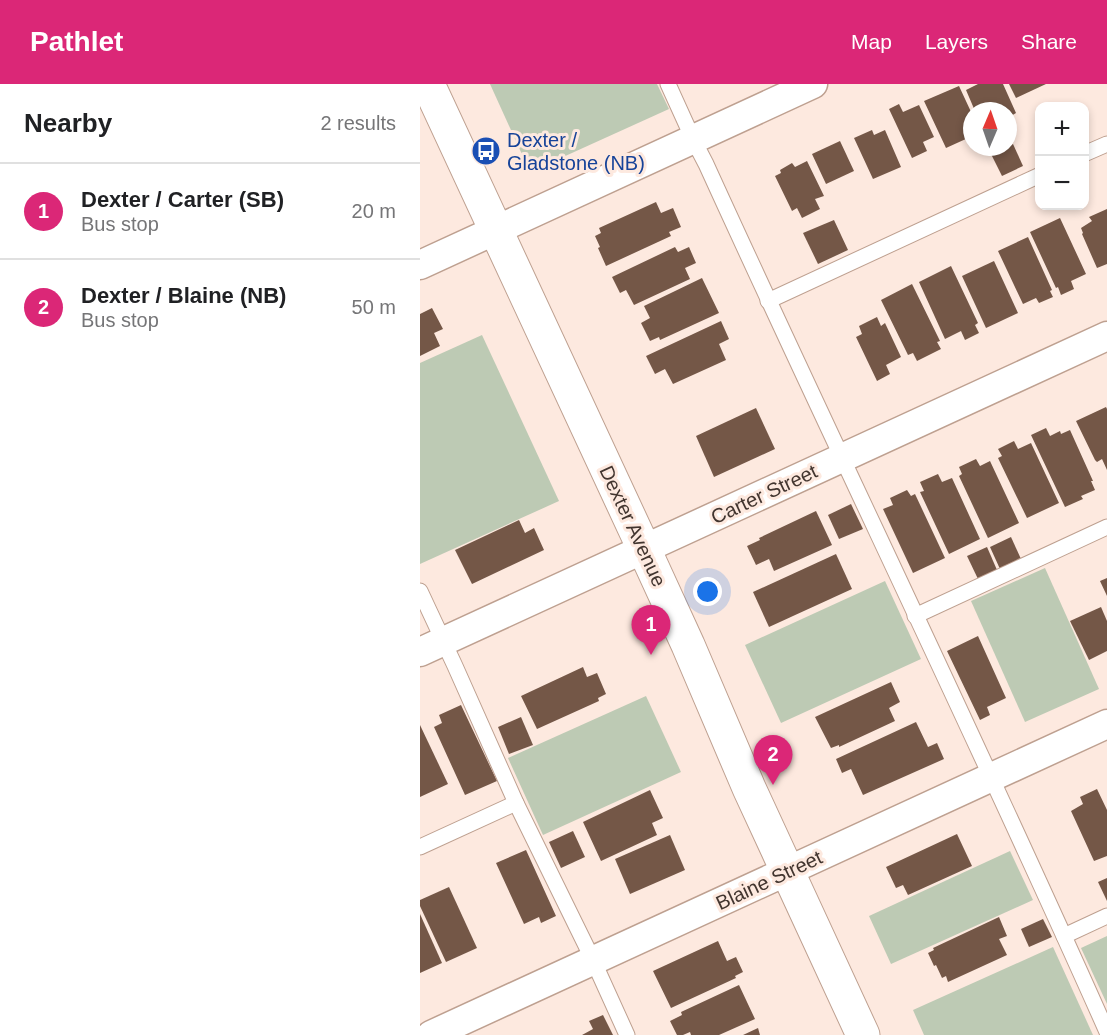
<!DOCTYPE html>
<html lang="en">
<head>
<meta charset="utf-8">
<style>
	body { margin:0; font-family:Helvetica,sans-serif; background:#f6f6f6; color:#202124 }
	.controls { position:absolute; right:18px; top:18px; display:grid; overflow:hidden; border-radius:12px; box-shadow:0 3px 9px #0003 }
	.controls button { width:54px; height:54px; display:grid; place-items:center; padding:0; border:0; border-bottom:2px solid #e0e0e0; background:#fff; color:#202124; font:30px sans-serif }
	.compass { position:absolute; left:543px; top:18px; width:54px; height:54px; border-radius:50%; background:#fff; box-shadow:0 3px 9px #0003; rotate:2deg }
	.you { position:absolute; left:288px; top:508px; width:21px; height:21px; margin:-15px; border:4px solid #fff; border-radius:50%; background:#1a73e8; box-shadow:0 0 0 9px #1a73e833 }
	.badge { display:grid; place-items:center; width:39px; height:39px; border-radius:50%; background:#db2777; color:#fff; font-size:20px; font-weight:700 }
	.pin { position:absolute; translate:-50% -50px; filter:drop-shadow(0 2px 3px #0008) }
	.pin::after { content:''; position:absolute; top:32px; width:21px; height:18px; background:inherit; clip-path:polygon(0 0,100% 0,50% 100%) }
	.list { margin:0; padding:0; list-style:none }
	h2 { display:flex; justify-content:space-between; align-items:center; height:78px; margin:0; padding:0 24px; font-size:26px }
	h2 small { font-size:20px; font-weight:400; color:#757577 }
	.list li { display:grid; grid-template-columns:39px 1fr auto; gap:18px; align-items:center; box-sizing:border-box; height:96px; padding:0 24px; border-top:2px solid #e0e0e0 }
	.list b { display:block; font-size:22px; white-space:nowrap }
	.list p { margin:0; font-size:20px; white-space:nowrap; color:#757577 }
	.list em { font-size:20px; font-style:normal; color:#757577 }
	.map { position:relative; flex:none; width:687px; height:951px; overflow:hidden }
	header { display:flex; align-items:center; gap:36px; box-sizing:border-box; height:84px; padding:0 30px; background:#db2777; color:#fff }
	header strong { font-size:28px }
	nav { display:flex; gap:33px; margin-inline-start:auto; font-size:21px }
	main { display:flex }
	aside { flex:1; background:#fff }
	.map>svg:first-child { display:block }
</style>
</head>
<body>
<header>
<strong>Pathlet</strong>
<nav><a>Map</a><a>Layers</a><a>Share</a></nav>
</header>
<main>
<aside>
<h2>Nearby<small>2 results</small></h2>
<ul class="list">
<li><span class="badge">1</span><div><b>Dexter / Carter (SB)</b><p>Bus stop</p></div><em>20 m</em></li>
<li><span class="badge">2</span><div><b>Dexter / Blaine (NB)</b><p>Bus stop</p></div><em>50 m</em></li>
</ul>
</aside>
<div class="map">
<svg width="687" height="951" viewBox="0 0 687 951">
	<rect width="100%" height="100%" fill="#fde9df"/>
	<g fill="#bdcab4">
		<path d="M70 0H237L249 25 110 88Z"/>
		<path d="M62 251 139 417 0 480V279Z"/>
		<path d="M625 484 679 605 605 638 551 517Z"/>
		<path d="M465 497 501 575 361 639 325 561Z"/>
		<path d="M226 612 261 688 123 751 88 674Z"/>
		<path d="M590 767 613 816 471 880 449 832Z"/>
		<path d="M687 852V920L661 864Z"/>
		<path d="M633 863 673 951H504L493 926Z"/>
	</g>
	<g fill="#745747">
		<path d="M558 0H583L596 29 591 32 594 39 588 42V27H555L546 6Z"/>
		<path d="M589 0H626L596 14Z"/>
		<path d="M539 2 552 30V42L544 46 548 54 526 64 504 17Z"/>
		<path d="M479 20 483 28 499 21 514 53 503 58 507 67 492 74 469 25Z"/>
		<path d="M452 46 454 51 465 46 481 83 453 95 434 54Z"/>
		<path d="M420 57 434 87 406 100 392 70Z"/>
		<path d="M593 60 603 82 582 92 571 70Z"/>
		<path d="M387 77 404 112 395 115 400 125 382 134 377 124 372 127 355 92 361 89 360 86 372 79 375 83Z"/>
		<path d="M236 118 241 129 253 124 261 143 249 148 251 152 186 182 178 164 180 163 175 152 181 149 179 144Z"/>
		<path d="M687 125V180L677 184 662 150 663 149 661 144 672 137 669 133Z"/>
		<path d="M640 134 666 190 651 197 654 205 641 211 638 203 636 204 610 148Z"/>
		<path d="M414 136 428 166 398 180 383 149Z"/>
		<path d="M608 153 632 206 630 207 633 213 619 219 616 214 603 220 578 167Z"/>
		<path d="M255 163 258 168 269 163 276 179 265 184 270 195 214 221 206 206 200 209 192 193Z"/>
		<path d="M574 177 598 229 566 244 542 192Z"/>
		<path d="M531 182 558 239 555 241 559 249 545 256 541 247 525 255 499 198Z"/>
		<path d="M282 194 299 229 240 256 239 253 230 257 221 239 230 234 224 222Z"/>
		<path d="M492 200 520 257 517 258 521 265 497 277 493 269 488 271 461 216Z"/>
		<path d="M12 224 23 245 14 249 20 262 0 272V230Z"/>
		<path d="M457 233 461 242 465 239 481 273 466 281 470 290 457 297 436 253 442 250 439 242Z"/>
		<path d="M301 237 309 255 299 260 306 276 253 300 245 285 235 290 226 272Z"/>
		<path d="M686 323 687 325V386L682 375 677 378 675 376 656 337Z"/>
		<path d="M336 324 355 365 294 393 276 352Z"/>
		<path d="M626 344 630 352 640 347 641 350 650 346 673 397H671L675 406 661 412 663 415 645 423 611 351Z"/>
		<path d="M594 357 598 365 611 359 639 419 607 434 578 374 582 372 578 365Z"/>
		<path d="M556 375 560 382 570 377 599 439 568 454 539 392 542 390 539 383Z"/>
		<path d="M518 390 522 398 532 394 560 455 529 470 500 408 504 407 500 398Z"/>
		<path d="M487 406 491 412 495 410 525 474 493 489 463 425 473 421 470 414Z"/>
		<path d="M431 420 443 445 419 455 408 431Z"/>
		<path d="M396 427 412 461 354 487 349 475 336 481 327 462 340 456 339 454Z"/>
		<path d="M99 436 105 449 114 444 124 466 52 500 35 466Z"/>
		<path d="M591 453 601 475 580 485 570 463Z"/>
		<path d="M567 463 577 486 558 495 547 472Z"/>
		<path d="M416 470 432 505 349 543 333 508Z"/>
		<path d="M687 494V512L680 497Z"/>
		<path d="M681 523 687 537V567L669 576 650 537Z"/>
		<path d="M558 552 586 614 567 623 570 631 560 636 527 567Z"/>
		<path d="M163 583 167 593 177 589 186 610 178 614 179 617 117 645 101 612Z"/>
		<path d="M471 598 480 618 469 624 475 637 419 663V661L411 664 395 633Z"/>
		<path d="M41 621 77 697 45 711 14 643 22 639 19 631Z"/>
		<path d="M101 633 113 661 89 670 78 643Z"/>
		<path d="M496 638 508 663 517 659 524 675 443 711 431 685 422 689 416 675Z"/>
		<path d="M0 641 28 700 0 713Z"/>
		<path d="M677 705 687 726V772L674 777 651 727 663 720 660 713Z"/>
		<path d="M230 706 243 734 232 739 237 751 181 777 163 738Z"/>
		<path d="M153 747 165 773 141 784 129 758Z"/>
		<path d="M537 750 552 782 488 811 483 801 476 804 466 783Z"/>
		<path d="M250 751 265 786 210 810 195 775Z"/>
		<path d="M106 766 136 832 121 839 119 833 104 840 76 779Z"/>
		<path d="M687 794V817L678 798Z"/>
		<path d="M29 803 57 864 26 878 0 822V816Z"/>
		<path d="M0 830 22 879 0 889Z"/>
		<path d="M579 833 587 852 579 855 587 871 528 898 526 892 522 894 516 881 514 882 508 869 514 866 513 864Z"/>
		<path d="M623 835 632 853 609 863 601 845Z"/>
		<path d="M298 857 307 877 316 873 323 888 315 892 316 894 251 924 233 887Z"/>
		<path d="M319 901 335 935 299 951H271L270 948 263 951H257L250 937 262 931 261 928Z"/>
		<path d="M183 931 193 951H162L173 945 169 937Z"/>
		<path d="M338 944 340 951H323Z"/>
	</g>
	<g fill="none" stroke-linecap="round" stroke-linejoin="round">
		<g stroke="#bea090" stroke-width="17">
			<g id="lane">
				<path d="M248 0 273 55 286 80C418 370 558 657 687 948"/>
				<path d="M664 70 687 60"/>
				<path d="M348 217 620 91"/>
				<path d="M0 507 35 582 96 719 173 876 207 951"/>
				<path d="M495 532 687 443"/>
				<path d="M0 763 96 719"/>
				<path d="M644 852 687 832"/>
			</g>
		</g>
		<g stroke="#bea090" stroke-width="31">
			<g id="street">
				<path d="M0 181 393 0"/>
				<path d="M0 568 687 252"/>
				<path d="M11 951 687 640"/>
			</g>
		</g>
		<g stroke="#bea090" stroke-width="35">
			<path id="secondary" d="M8 0 224 465 268 561 329 704 443 951"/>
		</g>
		<use href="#lane" stroke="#fff" stroke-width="15"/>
		<use href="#street" stroke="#fff" stroke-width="28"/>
		<use href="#secondary" stroke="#fff" stroke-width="33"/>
	</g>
	<defs>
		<g id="bus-disc" transform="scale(1.5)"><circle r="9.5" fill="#1a4fb4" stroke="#fde9df"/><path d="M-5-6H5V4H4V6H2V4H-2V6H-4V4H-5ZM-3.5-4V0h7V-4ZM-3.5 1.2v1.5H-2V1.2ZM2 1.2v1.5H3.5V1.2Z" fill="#fff"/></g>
	</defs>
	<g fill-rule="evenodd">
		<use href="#bus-disc" x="66" y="67"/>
	</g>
	<g text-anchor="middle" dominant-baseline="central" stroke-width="6" stroke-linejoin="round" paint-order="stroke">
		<g font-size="20" fill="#164399" stroke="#fde9df" text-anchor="start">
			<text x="87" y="56">Dexter /<tspan x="87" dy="23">Gladstone (NB)</tspan></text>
		</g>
		<g font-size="20" fill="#42352f" stroke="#fde9df">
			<text transform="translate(344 410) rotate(-25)">Carter Street</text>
			<text transform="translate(213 442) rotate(65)">Dexter Avenue</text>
			<text transform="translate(349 796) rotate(-25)">Blaine Street</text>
		</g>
	</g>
</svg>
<div class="controls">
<button>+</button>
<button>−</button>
</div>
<svg class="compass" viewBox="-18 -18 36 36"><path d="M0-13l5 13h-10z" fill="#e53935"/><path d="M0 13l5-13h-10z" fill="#757577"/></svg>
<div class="you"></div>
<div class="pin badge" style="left:231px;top:571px">1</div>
<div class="pin badge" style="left:353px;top:701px">2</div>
</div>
</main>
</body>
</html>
